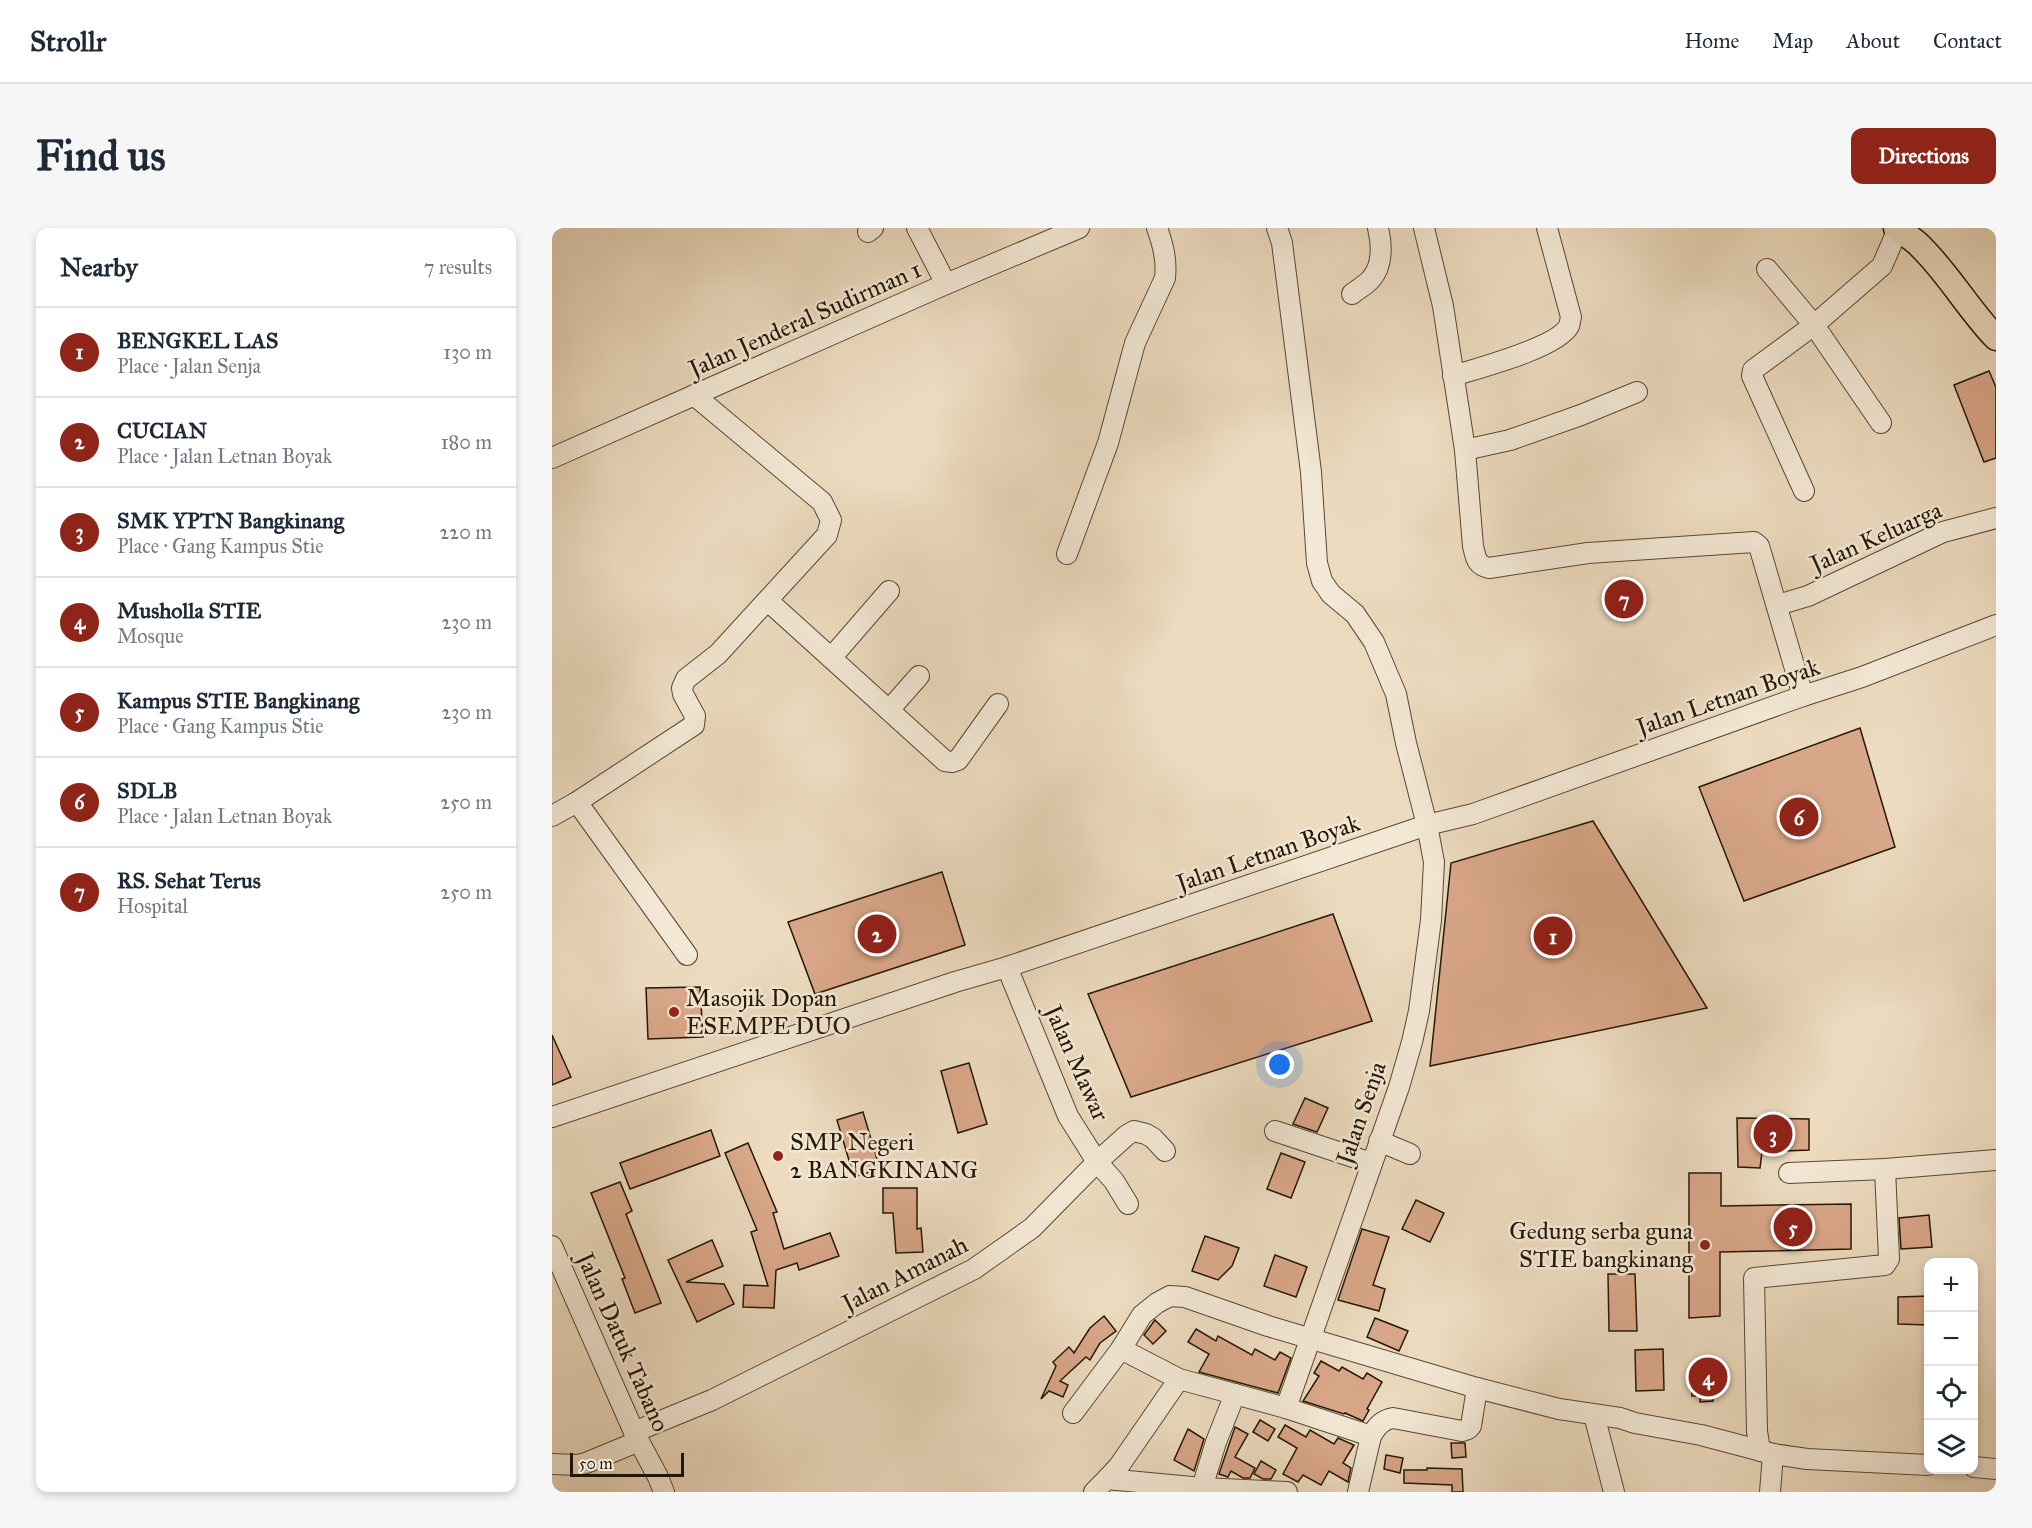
<!DOCTYPE html>
<html lang="en">
<head>
<meta charset="utf-8">
<style>
	body { margin:0; font-family:"IM FELL Great Primer",serif; background:#f6f6f7; color:#1f2937 }
	.controls { position:absolute; right:18px; bottom:18px; display:grid; overflow:hidden; border-radius:12px; box-shadow:0 3px 9px #0003 }
	.controls button { width:54px; height:54px; display:grid; place-items:center; padding:0; border:0; border-bottom:2px solid #e0e1e3; background:#fff; color:#1f2937; font:30px sans-serif }
	.scale { position:absolute; left:18px; bottom:15px; width:114px; box-sizing:border-box; padding-left:6px; border:3px solid #251706; border-top:0; font-size:16px; line-height:21px; white-space:nowrap; color:#251706; -webkit-text-stroke:4px #f3e8d5; paint-order:stroke }
	.you { position:absolute; left:728px; top:837px; width:21px; height:21px; margin:-15px; border:4px solid #fff; border-radius:50%; background:#1a73e8; box-shadow:0 0 0 9px #1a73e833 }
	.badge { display:grid; place-items:center; width:39px; height:39px; border-radius:50%; background:#8f2418; color:#fff; font-size:20px; font-weight:700 }
	.pin { position:absolute; translate:-50% -50%; border:3px solid #fff; box-shadow:0 2px 6px #0006 }
	.list { margin:0; padding:0; list-style:none }
	h2 { display:flex; justify-content:space-between; align-items:center; height:78px; margin:0; padding:0 24px; font-size:26px }
	h2 small { font-size:20px; font-weight:400; color:#747a83 }
	.list li { display:grid; grid-template-columns:39px 1fr auto; gap:18px; align-items:center; box-sizing:border-box; height:90px; padding:0 24px; border-top:2px solid #e0e1e3 }
	.list b { display:block; font-size:22px; white-space:nowrap }
	.list p { margin:0; font-size:20px; white-space:nowrap; color:#747a83 }
	.list em { font-size:20px; font-style:normal; color:#747a83 }
	.icon { flex:none; width:33px; height:33px; fill:none; stroke:currentColor; stroke-width:2; stroke-linecap:round; stroke-linejoin:round }
	.map { position:relative; flex:none; width:1444px; height:1264px; overflow:hidden; border-radius:12px }
	header { display:flex; align-items:center; gap:36px; box-sizing:border-box; height:84px; padding:0 30px; background:#fff; border-bottom:2px solid #e0e1e3 }
	header strong { font-size:28px }
	nav { display:flex; gap:33px; margin-inline-start:auto; font-size:21px }
	.intro { display:flex; align-items:center; justify-content:space-between; box-sizing:border-box; height:144px; padding:0 36px }
	h1 { margin:0; font-size:42px }
	.button { padding:15px 27px; border-radius:12px; background:#8f2418; color:#fff; font-size:21px; font-weight:700 }
	main { display:flex; gap:36px; padding:0 36px }
	aside { flex:1; background:#fff; border-radius:12px; box-shadow:0 3px 9px #0003 }
	.map>svg:first-child { display:block }
</style>
</head>
<body>
<header>
<strong>Strollr</strong>
<nav><a>Home</a><a>Map</a><a>About</a><a>Contact</a></nav>
</header>
<div class="intro"><h1>Find us</h1><a class="button">Directions</a></div>
<main>
<aside>
<h2>Nearby<small>7 results</small></h2>
<ul class="list">
<li><span class="badge">1</span><div><b>BENGKEL LAS</b><p>Place · Jalan Senja</p></div><em>130 m</em></li>
<li><span class="badge">2</span><div><b>CUCIAN</b><p>Place · Jalan Letnan Boyak</p></div><em>180 m</em></li>
<li><span class="badge">3</span><div><b>SMK YPTN Bangkinang</b><p>Place · Gang Kampus Stie</p></div><em>220 m</em></li>
<li><span class="badge">4</span><div><b>Musholla STIE</b><p>Mosque</p></div><em>230 m</em></li>
<li><span class="badge">5</span><div><b>Kampus STIE Bangkinang</b><p>Place · Gang Kampus Stie</p></div><em>230 m</em></li>
<li><span class="badge">6</span><div><b>SDLB</b><p>Place · Jalan Letnan Boyak</p></div><em>250 m</em></li>
<li><span class="badge">7</span><div><b>RS. Sehat Terus</b><p>Hospital</p></div><em>250 m</em></li>
</ul>
</aside>
<div class="map">
<svg width="1444" height="1264" viewBox="0 0 1444 1264">
	<rect width="100%" height="100%" fill="#ecdbbf"/>
	<filter id="stains"><feTurbulence type="fractalNoise" baseFrequency=".00333" numOctaves="4"/><feColorMatrix values="0 0 0 0 .2 0 0 0 0 .09 0 0 0 0 .02 0 0 0 .5 -.17"/></filter>
	<radialGradient id="worn" r=".72"><stop offset=".6" stop-color="#630" stop-opacity="0"/><stop offset="1" stop-color="#630" stop-opacity=".3"/></radialGradient>
	<g fill="#d9a789" stroke="#251706" stroke-width="1.5">
		<path d="M1437 143 1444 159V230L1432 234 1402 157Z"/>
		<path d="M1308 500 1343 619 1192 673 1147 559Z"/>
		<path d="M1041 593 1155 780 878 838 899 635Z"/>
		<path d="M390 644 413 717 263 766 236 694Z"/>
		<path d="M781 686 820 793 579 869 536 766Z"/>
		<path d="M148 759 151 809 96 811 94 760Z"/>
		<path d="M0 807 19 849 0 857Z"/>
		<path d="M417 835 435 896 406 905 389 843Z"/>
		<path d="M753 870 776 880 765 904 741 896Z"/>
		<path d="M311 884 328 941 302 949 285 892Z"/>
		<path d="M1185 890 1257 891V922L1210 924 1208 940 1186 939Z"/>
		<path d="M159 902 168 928 78 961 68 935Z"/>
		<path d="M196 915 225 984 221 985 232 1021 278 1005 287 1028 247 1042 245 1035 224 1042 222 1080 191 1079 192 1057 216 1058 199 1004 205 1002 173 925Z"/>
		<path d="M729 925 753 934 739 970 715 961Z"/>
		<path d="M1137 945H1169V978L1299 976V1021L1168 1024V1088L1137 1090Z"/>
		<path d="M68 954 80 983 74 986 109 1075 83 1085 70 1051 73 1050 39 965Z"/>
		<path d="M331 960H365V1001L369 1000 371 1024 344 1025 341 985H331Z"/>
		<path d="M864 972 892 985 878 1014 850 1001Z"/>
		<path d="M1377 987 1380 1019 1349 1021 1347 990Z"/>
		<path d="M810 1001 837 1009 821 1057 833 1061 827 1083 786 1072Z"/>
		<path d="M653 1008 687 1020 680 1038 666 1052 640 1043Z"/>
		<path d="M160 1012 171 1038 134 1054 172 1056 182 1076 145 1094 116 1032Z"/>
		<path d="M723 1027 755 1039 744 1069 712 1058Z"/>
		<path d="M1056 1046H1083L1085 1103H1057Z"/>
		<path d="M1377 1068V1097L1346 1096V1069Z"/>
		<path d="M552 1088 564 1103 548 1115 538 1132 534 1129 508 1153 516 1157 511 1169 497 1163 489 1171 504 1138 501 1134 517 1119 522 1125 538 1100Z"/>
		<path d="M823 1090 856 1103 847 1123 815 1109Z"/>
		<path d="M603 1092 614 1103 601 1116 592 1107Z"/>
		<path d="M644 1101 664 1113 666 1108 700 1127 703 1121 723 1132 728 1124 739 1130 726 1165 647 1144 657 1126 636 1114Z"/>
		<path d="M1111 1121 1112 1162 1084 1163 1083 1122Z"/>
		<path d="M769 1133 787 1143 790 1139 811 1151 815 1145 830 1154 815 1181 817 1182 811 1193 793 1185 792 1186 751 1173 767 1148 762 1145Z"/>
		<path d="M1163 1135V1143L1172 1142 1173 1155H1167V1167L1161 1165V1173L1148 1174V1168H1140L1139 1136Z"/>
		<path d="M708 1192 723 1201 716 1213 701 1204Z"/>
		<path d="M733 1197 754 1209 758 1202 782 1216 786 1210 802 1217 791 1235 799 1240 796 1254 777 1243 769 1257 751 1247 746 1254 731 1246 745 1220 726 1209Z"/>
		<path d="M683 1199 696 1206 683 1229 703 1240 698 1250H691L679 1243 676 1249 667 1246Z"/>
		<path d="M636 1201 652 1211 642 1243 622 1232Z"/>
		<path d="M899 1215H913L914 1229 900 1230Z"/>
		<path d="M834 1227 851 1230 848 1245 832 1241Z"/>
		<path d="M709 1233 724 1242 719 1251H711L702 1246Z"/>
		<path d="M875 1240 910 1241 911 1264H900V1257L852 1255V1242H875Z"/>
	</g>
	<g fill="none" stroke-linecap="round" stroke-linejoin="round">
		<g stroke="#574834" stroke-width="22">
			<g id="minor">
				<path d="M365 0 394 56"/>
				<path d="M725 0 730 15 759 244 765 335 770 353 779 366 803 386 822 414 844 466 854 515 875 597 882 634 879 692 867 783 860 814 847 859 734 1180"/>
				<path d="M872 0 891 78 913 222 921 318C924 330 924 337 937 340L1036 325 1202 314 1207 318 1251 468"/>
				<path d="M316 4 321 0"/>
				<path d="M1215 41 1262 97 1329 195"/>
				<path d="M800 66C806 61 814 57 819 51 831 38 830 16 826 0"/>
				<path d="M901 148C926 140 1005 120 1017 98 1018 96 1018 92 1019 89L995 0"/>
				<path d="M913 222 958 212 1029 187 1085 164"/>
				<path d="M0 230 394 56 527 0"/>
				<path d="M1252 263 1200 148 1201 142 1262 97 1330 38 1346 1"/>
				<path d="M515 326 556 215 583 115 613 50C615 32 611 17 605 0"/>
				<path d="M216 373 393 533 400 534 406 532 446 476"/>
				<path d="M1226 377 1256 368 1391 304 1444 290"/>
				<path d="M279 430 337 363"/>
				<path d="M337 482 367 448"/>
				<path d="M25 574 135 727"/>
				<path d="M0 588 25 574 142 497 143 488 131 466 130 460 134 451 166 426 275 307 279 292 270 274 142 167"/>
				<path d="M455 739 516 888 545 934 562 953 576 976"/>
				<path d="M0 889 403 754 455 739 875 597 921 586 1251 468 1310 449 1444 397"/>
				<path d="M723 903 819 935"/>
				<path d="M827 913 858 926"/>
				<path d="M1237 945 1333 941 1444 932"/>
				<path d="M0 1018 82 1204 106 1249 112 1264"/>
				<path d="M569 1121 627 1151 734 1180 819 1208C825 1198 830 1192 841 1190L910 1203 916 1201 919 1198 925 1160 1007 1181 1068 1190 1083 1195 1149 1207 1221 1226 1255 1231 1376 1237"/>
				<path d="M521 1185 569 1121 590 1087 605 1075 618 1068 633 1069 716 1098 925 1160"/>
				<path d="M1042 1187 1062 1264"/>
				<path d="M82 1204 160 1172 422 1041 480 1000 545 934 575 907 582 903 594 906 601 910 613 923"/>
				<path d="M1208 1223 1205 1203 1202 1050 1333 1037 1337 1031 1333 941"/>
				<path d="M0 1236 25 1237 34 1235 87 1213"/>
				<path d="M1422 1239 1444 1241"/>
				<path d="M555 1251 567 1238 627 1151"/>
				<path d="M542 1264 555 1251 650 1260 664 1214 683 1166"/>
				<path d="M649 1264 650 1260 735 1264"/>
				<path d="M806 1264 819 1208"/>
				<path d="M1218 1264 1221 1226"/>
			</g>
		</g>
		<g stroke="#251706" stroke-width="27">
			<path id="major" d="M1344 0C1353 6 1363 12 1370 20 1398 48 1417 82 1444 110"/>
		</g>
		<use href="#minor" stroke="#f3e8d5" stroke-width="20"/>
		<use href="#major" stroke="#ecdbbf" stroke-width="24"/>
	</g>
	<g fill="#8f2418" stroke="#f3e8d5" stroke-width="2">
		<circle cx="122" cy="784" r="6"/>
		<circle cx="226" cy="928" r="6"/>
		<circle cx="1153" cy="1017" r="6"/>
	</g>
	<g text-anchor="middle" dominant-baseline="central" stroke-width="5" stroke-linejoin="round" paint-order="stroke">
		<g font-size="24" fill="#251706" stroke="#f3e8d5">
			<text transform="translate(253 91) rotate(-24)">Jalan Jenderal Sudirman 1</text>
			<text transform="translate(1324 309) rotate(-24)">Jalan Keluarga</text>
			<text transform="translate(1176 469) rotate(-19)">Jalan Letnan Boyak</text>
			<text transform="translate(716 625) rotate(-19)">Jalan Letnan Boyak</text>
			<text transform="translate(525 835) rotate(66)">Jalan Mawar</text>
			<text transform="translate(809 885) rotate(-71)">Jalan Senja</text>
			<text transform="translate(353 1046) rotate(-27)">Jalan Amanah</text>
			<text transform="translate(71 1114) rotate(66)">Jalan Datuk Tabano</text>
		</g>
		<g font-size="24" fill="#251706" stroke="#f3e8d5" text-anchor="start">
			<text x="134" y="770">Masojik Dopan<tspan x="134" dy="28">ESEMPE DUO</tspan></text>
			<text x="238" y="914">SMP Negeri<tspan x="238" dy="28">2 BANGKINANG</tspan></text>
			<text x="1141" y="1003" text-anchor="end">Gedung serba guna<tspan x="1141" dy="28">STIE bangkinang</tspan></text>
		</g>
	</g>
	<rect width="100%" height="100%" filter="url(#stains)"/>
	<rect width="100%" height="100%" fill="url(#worn)"/>
</svg>
<div class="controls">
<button>+</button>
<button>−</button>
<button><svg class="icon" aria-label="locate" viewBox="0 0 24 24"><circle cx="12" cy="12" r="6"/><path d="M12 2v4M12 18v4M2 12h4M18 12h4"/></svg></button>
<button><svg class="icon" aria-label="layers" viewBox="0 0 24 24"><path d="M12 4l9 5-9 5-9-5zM3 14l9 5 9-5"/></svg></button>
</div>
<div class="scale">50 m</div>
<div class="you"></div>
<div class="pin badge" style="left:1001px;top:708px">1</div>
<div class="pin badge" style="left:325px;top:706px">2</div>
<div class="pin badge" style="left:1221px;top:906px">3</div>
<div class="pin badge" style="left:1156px;top:1149px">4</div>
<div class="pin badge" style="left:1241px;top:999px">5</div>
<div class="pin badge" style="left:1247px;top:589px">6</div>
<div class="pin badge" style="left:1072px;top:371px">7</div>
</div>
</main>
</body>
</html>
